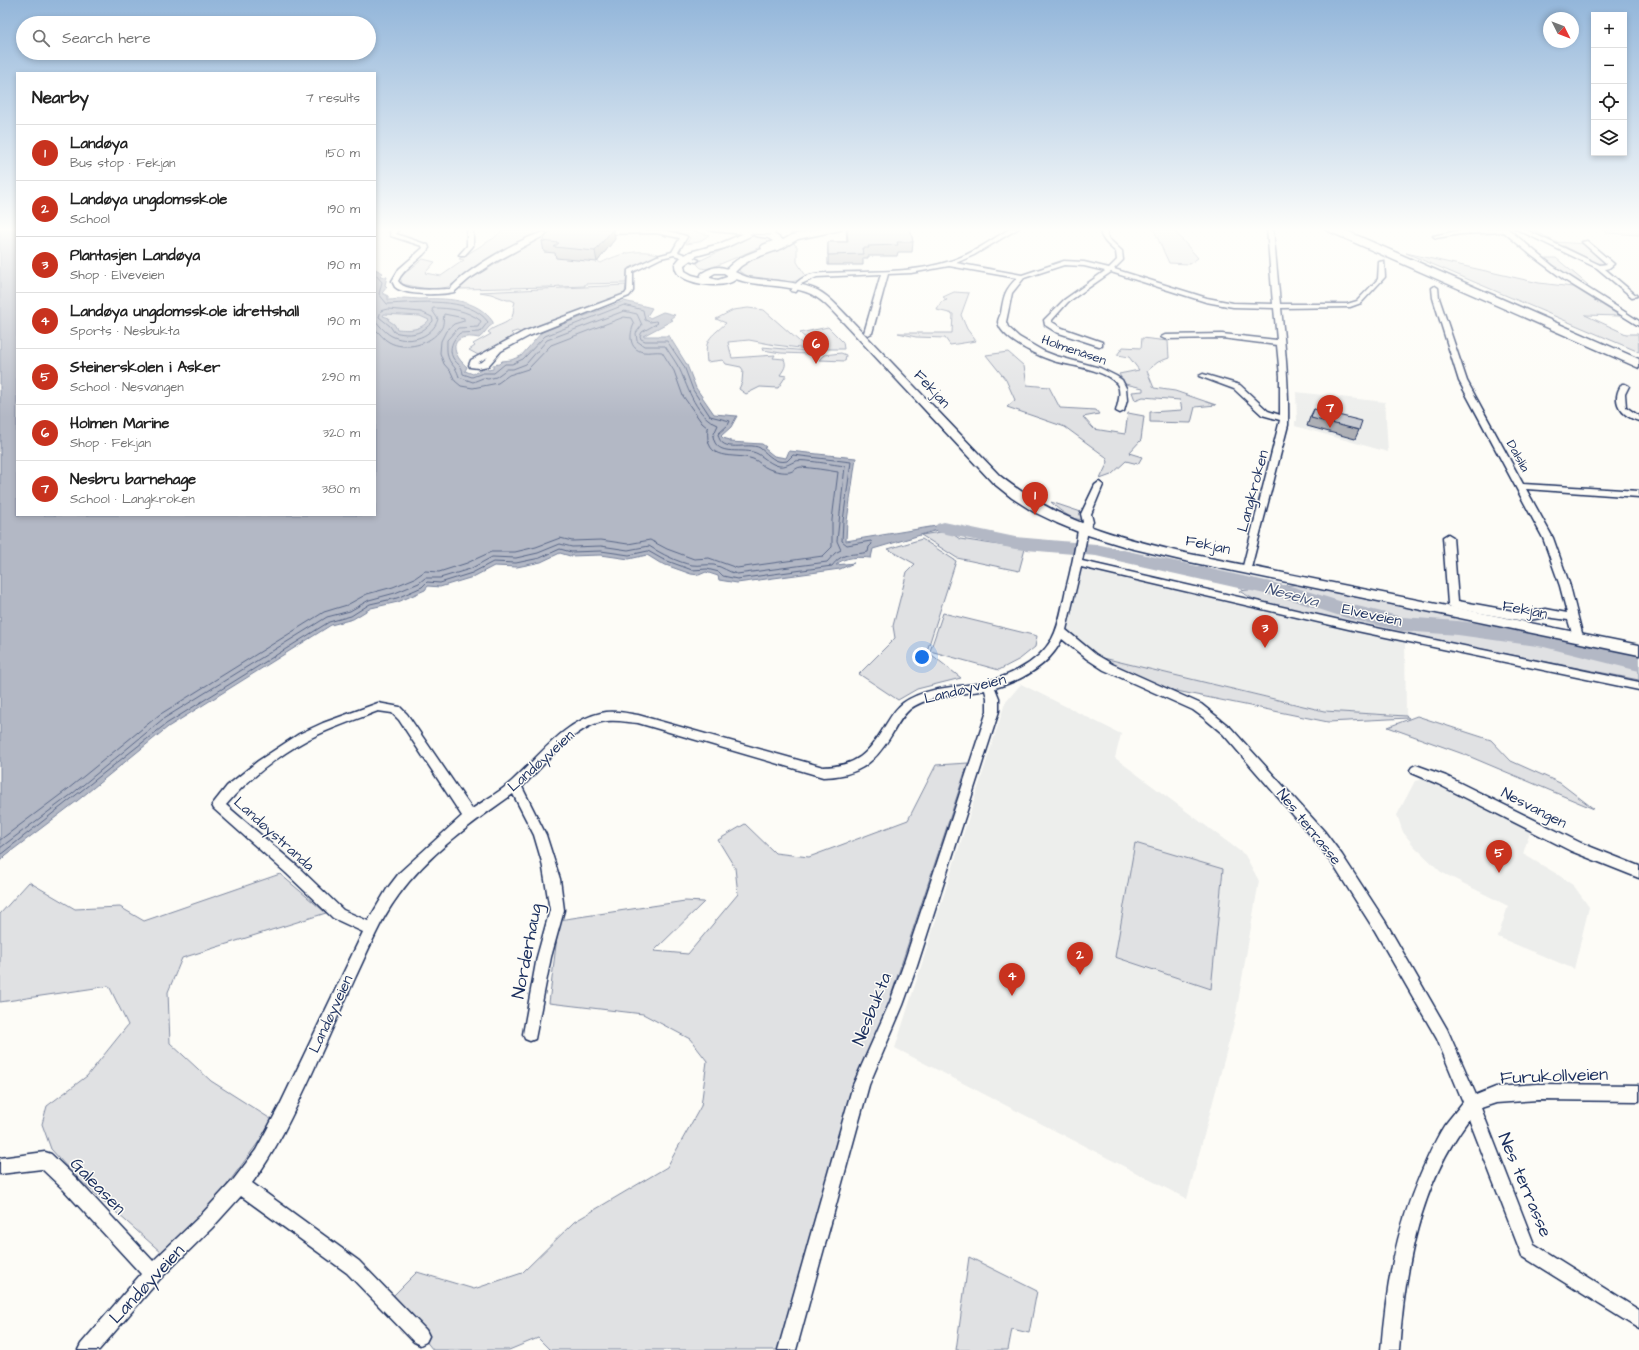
<!DOCTYPE html>
<html lang="en">
<head>
<meta charset="utf-8">
<style>
	body { margin:0; font-family:"Architects Daughter",sans-serif; background:#f2f2f2; color:#222 }
	.controls { position:absolute; right:12px; top:12px; display:grid; overflow:hidden; border-radius:0px; box-shadow:0 2px 6px #0003 }
	.controls button { width:36px; height:36px; display:grid; place-items:center; padding:0; border:0; border-bottom:1px solid #e0e0e0; background:#fff; color:#222; font:20px sans-serif }
	.compass { position:absolute; left:1543px; top:12px; width:36px; height:36px; border-radius:50%; background:#fff; box-shadow:0 2px 6px #0003; rotate:132deg }
	.you { position:absolute; left:922px; top:657px; width:14px; height:14px; margin:-10px; border:3px solid #fff; border-radius:50%; background:#1a73e8; box-shadow:0 0 0 6px #1a73e833 }
	.badge { display:grid; place-items:center; width:26px; height:26px; border-radius:50%; background:#c8321e; color:#fff; font-size:13px; font-weight:700 }
	.pin { position:absolute; translate:-50% -33px; filter:drop-shadow(0 1px 2px #0008) }
	.pin::after { content:''; position:absolute; top:21px; width:14px; height:12px; background:inherit; clip-path:polygon(0 0,100% 0,50% 100%) }
	.list { margin:0; padding:0; list-style:none }
	h2 { display:flex; justify-content:space-between; align-items:center; height:52px; margin:0; padding:0 16px; font-size:17px }
	h2 small { font-size:13px; font-weight:400; color:#767676 }
	.list li { display:grid; grid-template-columns:26px 1fr auto; gap:12px; align-items:center; box-sizing:border-box; height:56px; padding:0 16px; border-top:1px solid #e0e0e0 }
	.list b { display:block; font-size:15px; white-space:nowrap }
	.list p { margin:0; font-size:13px; white-space:nowrap; color:#767676 }
	.list em { font-size:13px; font-style:normal; color:#767676 }
	.icon { flex:none; width:22px; height:22px; fill:none; stroke:currentColor; stroke-width:2; stroke-linecap:round; stroke-linejoin:round }
	.map { position:relative; flex:none; width:1639px; height:1350px; overflow:hidden }
	.search { position:absolute; background:#fff; box-shadow:0 2px 6px #0003; left:16px; top:16px; width:360px; height:44px; display:flex; align-items:center; gap:10px; box-sizing:border-box; padding:0 14px; border-radius:22px; color:#767676; font-size:15px }
	.panel { position:absolute; background:#fff; box-shadow:0 2px 6px #0003; left:16px; top:72px; width:360px; height:444px; border-radius:0px }
	.map>svg:first-child { display:block }
</style>
</head>
<body>
<div class="map">
<svg width="1639" height="1350" viewBox="0 0 1639 1350">
	<rect width="100%" height="100%" fill="#fdfcf7"/>
	<filter id="ink" filterUnits="userSpaceOnUse"><feTurbulence type="fractalNoise" baseFrequency=".025" numOctaves="2"/><feDisplacementMap in="SourceGraphic" scale="8" xChannelSelector="R" yChannelSelector="G"/><feConvolveMatrix kernelMatrix="1 2 1 2 8 2 1 2 1" color-interpolation-filters="sRGB"/></filter>
	<g filter="url(#ink)">
		<g fill="#edeeec">
			<path d="M1296 392 1385 402 1388 452 1295 426V421H1297Z"/>
			<path d="M1079 565 1405 639 1406 716 1324 711 1095 656 1063 631Z"/>
			<path d="M1021 684 1121 734 1115 758 1245 855 1259 881 1235 1019 1187 1199 895 1048 1005 703Z"/>
			<path d="M1427 778 1531 828 1523 854 1557 874 1574 886 1589 907 1574 969 1498 937 1508 906 1441 872 1414 846 1403 832 1397 815 1415 781Z"/>
		</g>
		<g fill="#e0e1e3" stroke="#7e88a0">
			<path d="M505 228H538L531 235 448 287 431 290 402 284 400 277 423 259 435 262 425 273 441 276 464 260 459 259 494 238Z"/>
			<path d="M635 228H682L709 235 699 242 686 244 690 238 687 235Z"/>
			<path d="M1153 228H1172L1198 258 1189 264 1169 263Z"/>
			<path d="M1520 228H1531L1555 242 1586 244 1607 264 1597 263 1564 246 1574 252 1573 253Z"/>
			<path d="M1601 228H1639V235L1606 233Z"/>
			<path d="M542 236H551L555 239 611 244 597 261 601 263C620 253 640 248 661 255L636 265 627 270 626 283 585 284V286L560 287V286L552 287 460 289V287L469 280Z"/>
			<path d="M752 236 768 237 773 240C771 243 715 267 709 268 704 269 701 269 698 265L697 263 701 260Z"/>
			<path d="M792 242 794 243 795 245 797 246V262L806 276 796 281 790 282 748 276 740 272 739 270C746 256 777 248 792 242Z"/>
			<path d="M1406 253 1539 283 1573 287 1620 316 1585 315 1626 334H1638L1639 352Z"/>
			<path d="M1543 258H1556L1588 285H1582Z"/>
			<path d="M626 285 625 293 618 298 521 333 517 331 511 333 513 335 496 347 480 356 469 350 475 346 473 344 491 334 488 332C495 325 507 325 512 317 514 313 513 306 515 302L511 300H507L491 294 480 292Z"/>
			<path d="M954 292 969 293 961 315 967 329 976 341 950 345 945 338 916 337 898 333H952L953 314 937 310 941 302 947 300 943 297Z"/>
			<path d="M463 303 425 326 409 333 395 329 382 318 380 305Z"/>
			<path d="M748 308 764 310 808 349 775 345 749 340 728 342 732 358 775 355 773 358 784 359C787 366 784 369 780 375L786 376 778 388 760 387 746 394 739 389 742 382 743 370 741 367 726 364 723 360 707 362C704 338 710 338 726 323L716 319 733 310Z"/>
			<path d="M828 327 843 342 844 349H818L800 333Z"/>
			<path d="M1142 338 1168 341 1169 358 1158 362 1147 371 1154 388 1175 391 1216 405 1195 407 1191 423 1150 422V412L1182 410 1180 400 1143 397 1135 400 1132 392 1143 391V388L1125 384 1119 374 1139 370 1129 357 1117 355 1123 347 1141 348Z"/>
			<path d="M762 347 808 351 810 353 808 354 781 353 763 350Z"/>
			<path d="M1008 352 1024 366 1027 385 1049 387 1060 408 1096 410 1099 414 1083 417 1094 429 1125 434 1128 413 1144 416 1141 440 1129 453 1142 457 1138 464 1126 461 1111 475 1100 479 1108 462 1106 457 1065 427 1007 407 1015 400 1006 380 986 355Z"/>
			<path d="M841 353 846 355 845 361 819 360 824 355Z"/>
			<path d="M1051 502 1081 512 1083 513 1084 519C1074 522 1057 509 1051 502Z"/>
			<path d="M948 531 960 539 1025 549 1019 571 957 558 921 535Z"/>
			<path d="M922 539 956 561 927 651 961 678 917 689 898 700 859 674 895 638 893 626 907 572 915 564 888 549Z"/>
			<path d="M1300 584 1322 590 1639 655V680L1405 634 1259 602 1239 591Z"/>
			<path d="M943 613 1037 636 1035 647 1020 659 999 670 930 651Z"/>
			<path d="M1095 656 1324 711 1406 716 1409 718 1328 722 1162 688Z"/>
			<path d="M1417 716 1491 740 1511 761 1560 783 1594 809 1466 755 1388 727Z"/>
			<path d="M968 763 830 1180 785 1350H550L538 1338 509 1350H433L391 1298 417 1272 474 1289 522 1273 574 1222 667 1167 701 1106 707 1061 690 1039 643 1014 549 1003 559 920 685 901 704 902 654 951 688 954 738 894 735 868 718 840 745 824 775 853 809 857 908 820 936 765Z"/>
			<path d="M1135 843 1223 869 1211 989 1115 957Z"/>
			<path d="M280 874 326 913 182 958 168 992 170 1043 211 1081 274 1121 171 1261 74 1175 51 1149 42 1124 47 1106 87 1076 128 1025 109 986 0 1002V914L29 882 75 909 120 907 144 921Z"/>
			<path d="M969 1257 1037 1291 1029 1333 1012 1329 1008 1350H956Z"/>
		</g>
		<path fill="#b3b8c5" stroke="#76819c" fill-rule="evenodd" d="M0 228H17V515H375V269L383 273 380 276 387 277 385 285 387 287 382 293 388 296V300C394 300 398 299 404 298 409 298 414 299 419 299 445 298 477 298 493 322V324C487 327 485 334 479 338 451 332 448 351 467 367L465 371 473 374 487 367 488 370 493 369V365L499 364 502 361 511 360 521 356 542 332 624 301 652 308 647 316 650 318 663 312 675 315 670 319 673 320 643 336H669L687 365 696 388 714 414 737 416 731 427 721 436 723 438 730 440V442L762 444 766 447 764 448 774 456 786 458 789 451 856 458 847 521 846 541 942 525 944 528 873 549 871 558C860 557 844 556 836 565L854 563 840 569 737 583 719 580 718 576 706 572 699 575 691 574 660 563 647 555 629 559 601 555 570 556 560 553 541 562 517 567 494 566 473 577 440 587 428 586 425 590 398 602 371 608 353 619 331 625 168 727 77 801 6 855 0 861ZM384 314 420 316 429 320C420 331 409 330 397 329L394 324 388 320 389 318 383 316Z"/>
		<g fill="none" stroke-linecap="round" stroke-linejoin="round">
			<g stroke="#586687" stroke-width="1">
				<path d="M388 309 421 312 432 317 433 321C421 335 411 336 394 332L390 326 379 317 381 311Z"/>
				<path d="M0 840 68 789 159 715 324 612 347 605 367 594 393 587 415 578 425 571 439 572 467 563 491 552H515L536 547 560 538 572 541 601 540 628 544 650 540 667 549 694 559 709 558 737 568 823 556 832 547V520L838 472C826 470 813 468 801 467 797 467 794 471 790 472 784 473 774 471 769 469 763 467 759 461 753 459 733 452 704 464 708 428L702 423 683 396 674 371 662 352C656 351 649 353 643 352 629 349 629 335 634 324L631 318 624 317 551 345 528 369 509 375 498 383 473 388 461 386 455 381 451 372 444 364 440 353 441 341 446 331 454 324 464 321V318L444 314C443 319 444 325 441 329 430 345 405 351 389 342 383 339 380 333 375 329"/>
				<path d="M0 848 72 794 163 719 327 617 350 611 369 600 395 593 419 583 425 578H440L470 569 492 557 516 558 538 553 560 544 572 547 601 546 628 550 649 546C662 554 677 562 692 565 699 566 707 564 714 565 723 567 728 572 737 574L827 562 835 553 841 550 837 541 845 466C836 465 802 459 796 461 790 463 786 467 779 466 770 464 765 458 758 454 744 446 716 459 713 436L718 425C696 416 689 390 680 370 676 362 670 354 665 346H644L637 341 636 333 642 325 637 314 624 311 547 340 526 364 513 369H507L496 377 488 379 483 378 473 382 459 377C457 370 455 368 451 363 446 356 447 348 447 340L458 328 478 327 481 321C467 310 450 308 433 308L432 310 438 319C433 337 410 344 394 337 386 334 380 326 375 320"/>
				<path d="M0 855 166 724 329 622 351 616 370 604 397 598 422 587 427 582 440 583 472 573 493 562 516 563 540 558 560 549 571 552 601 551 629 555 648 551 662 559 692 570 707 569 719 572 723 576 737 579 832 566C843 551 852 556 868 552L869 547 872 544 871 541 847 545 842 541 843 521 851 462 793 455 787 461C775 464 769 455 760 448 748 441 721 455 718 434L728 425 730 421 710 416 693 390 684 366 667 341H645L641 339 640 336 642 332 658 323 656 321 650 322 645 320 643 310 624 305 545 336 523 359 512 364H505L494 373H483L472 377 463 374C462 364 458 366 453 358 448 349 453 339 460 333L480 332 488 322C469 295 416 303 387 304L379 294 382 282 375 274"/>
			</g>
			<path fill="#b3b8c5" fill-rule="evenodd" d="M944 522 1015 537 1096 544 1294 587 1349 604 1402 617 1458 621 1544 631 1639 655V671L1544 647 1458 635 1402 631 1346 618 1291 600 1096 556 1015 549 937 532 935 528 937 524Z"/>
			<g stroke="#1b2f5e" stroke-width="3">
				<g id="street">
					<path d="M393 228H400L396 234 428 245 429 248C420 261 404 267 398 281 405 293 438 289 450 289 467 269 519 239 544 232L547 234 497 261 469 279 454 292C442 295 404 296 395 287 394 285 393 283 392 281L399 269 423 248 422 246 391 236 390 232Z"/>
					<path d="M469 228H475L473 232V246L464 256H460L459 255 467 246V232Z"/>
					<path d="M1011 228H1019L974 255 956 263 1022 275 1064 261 1084 262 1109 268 1117 260 1116 252C1108 245 1100 239 1100 228H1106L1108 238 1122 251 1123 260 1114 269 1207 298 1233 303 1273 304 1267 228H1273L1280 304H1347L1357 301 1378 279 1379 262 1384 261 1385 277 1361 303 1350 307 1281 308C1285 347 1289 385 1288 425L1250 572 1247 573 1242 570 1280 420 1262 415 1234 389 1199 376 1203 374 1240 385 1268 411 1280 415V376L1277 345 1222 338 1165 339 1161 337 1165 335 1222 334 1277 340 1274 308 1233 307 1206 302 1111 272 1068 302 1052 320V322L1062 328 1102 342V346H1099L1056 332 1045 325 1044 320 1064 300 1105 271 1084 266 1064 265 1024 278 1012 293 1006 322 1008 327 1019 337 1043 351 1056 356 1100 368 1116 376 1122 380 1126 388 1127 400 1124 411 1120 413 1116 411C1118 403 1122 392 1117 384 1106 370 1074 366 1057 362 1042 358 1001 340 998 322 998 319 1000 316 1001 313 1004 296 1004 291 1017 278L949 266 911 273 888 274 872 333 868 335 864 333 881 274 817 277 801 284 796 292 791 291C798 277 810 273 826 273 865 271 909 274 947 262 970 256 991 240 1011 228Z"/>
					<path d="M1507 228 1553 266 1639 321V326L1566 281 1532 256 1504 232 1461 234 1436 238 1433 236 1461 230Z"/>
					<path d="M1514 228H1522L1600 265 1607 264 1582 242 1587 241 1614 264 1609 268 1605 269 1637 296 1632 297 1597 268Z"/>
					<path d="M630 229 668 231 686 236 687 237 678 252 699 260 696 262 674 255 661 258 633 272V291L629 296 529 336 501 351 488 366 478 368 470 367 469 365 471 360 523 332 625 294 627 291 628 270 657 256 672 252 680 238 656 233 598 234 595 232 598 230ZM488 357 482 362 477 363Z"/>
					<path d="M1435 286 1438 288 1439 298 1467 381 1523 484 1639 491V497L1526 489 1553 538 1570 586 1583 637 1582 640H1574L1568 620 1546 617 1524 621 1453 608 1449 606 1448 604 1443 537 1448 534 1453 537 1458 601 1524 613 1546 609 1567 613 1560 586 1543 538 1459 381 1433 298 1432 288Z"/>
					<path d="M1622 384H1625L1629 386 1625 394 1626 407 1639 416V421C1621 416 1610 401 1622 384Z"/>
					<path d="M1099 482 1103 485 1091 514 1093 522 1088 530 1082 561 1357 624 1639 682V690L1357 631 1081 567 1066 630 1095 654 1112 664 1201 704 1231 728 1324 831 1342 855 1385 921 1447 1029 1476 1095 1496 1087 1538 1084 1639 1085V1101L1538 1100 1496 1103 1481 1108 1534 1244 1639 1310V1329L1522 1256 1469 1119C1419 1186 1405 1268 1399 1350H1381C1386 1288 1395 1233 1420 1175 1427 1159 1434 1142 1444 1126 1450 1118 1457 1110 1463 1102L1437 1039 1375 931 1332 863 1314 839 1223 734 1204 718 1193 710 1104 670 1087 659 1062 639C1050 665 1022 680 995 688L999 698V711L917 966 903 1005 869 1085 796 1350H778L853 1085 890 1002 903 966 987 711V698L985 690C960 695 931 694 910 709 902 716 897 725 892 734 874 764 858 776 823 777L638 723C626 722 614 719 601 722 573 728 542 767 522 787L546 835 560 879 564 910 551 957 535 1039 530 1041 525 1039 523 1034 537 957 550 910 542 862 534 835 513 794C472 823 428 854 398 896 380 920 369 949 356 976 341 1010 325 1044 310 1078 293 1114 276 1151 252 1183L359 1261 426 1330 429 1336 426 1342 420 1345 414 1342 347 1273 241 1196 212 1228 159 1280 99 1350H78L81 1344 141 1274 63 1189 42 1169 0 1174V1158L45 1152 51 1154 75 1177 153 1261 200 1216 234 1179 256 1150 280 1105 363 932 333 918 286 873 214 809 212 805 227 786 258 761 299 734 323 723 378 703 400 707 407 714 472 809C485 800 500 792 512 781 539 757 564 721 601 713 613 710 626 713 638 715L823 767C857 766 868 754 885 726 890 718 895 709 903 703 924 688 952 687 976 684 1004 679 1037 665 1052 639 1060 624 1062 606 1066 589 1071 570 1075 550 1078 530L1083 522 1081 514 1095 485ZM378 711 392 713 399 720 462 816 400 872 387 889 368 921 343 910 296 865 226 805C248 779 278 756 307 740 330 728 355 720 378 711Z"/>
					<path d="M1416 765 1446 776 1581 843 1639 866V878L1571 851 1438 784 1412 773 1410 770 1412 767Z"/>
				</g>
			</g>
			<g stroke="#1b2f5e" stroke-width="3">
				<path id="secondary" d="M756 228H767L725 248 696 256 684 265 685 271 692 275 700 277 702 273C707 270 713 267 719 267 731 268 740 276 751 278 771 281 793 281 812 288 827 293 839 308 850 319L1000 476C1059 522 1114 536 1185 553L1639 645V655L1185 561 1130 548 1081 533 1057 523 1034 512 1012 498 992 482 844 323C833 312 821 297 806 292 783 284 758 287 736 279 726 289 694 285 682 277 677 274 675 269 675 264L680 258 690 252 719 244ZM715 273H724L727 275V277L718 280 710 278V276Z"/>
			</g>
			<g stroke="#1b2f5e" stroke-width="3">
				<g id="primary">
					<path d="M707 228H745L750 231 745 234 712 231Z"/>
					<path d="M824 228H843L841 230 798 239 783 248 752 259 741 266 733 274 729 275 724 272C734 259 747 254 762 249L761 247 763 245 773 241 768 238 755 236 753 234 755 232 774 234 783 240 792 235Z"/>
				</g>
			</g>
			<g stroke="#1b2f5e" stroke-width="3">
				<path id="highway" d="M1325 228H1340L1639 359V368L1326 230Z"/>
			</g>
			<use href="#street" fill="#fdfcf7" fill-rule="evenodd"/>
			<use href="#secondary" fill="#fdfcf7" fill-rule="evenodd"/>
			<use href="#primary" fill="#fdfcf7" fill-rule="evenodd"/>
			<use href="#highway" fill="#fdfcf7" fill-rule="evenodd"/>
			<g stroke="#1b2f5e" stroke-width="13" stroke-linecap="butt">
				<path id="primary-bridge" d="M750 228 771 229"/>
			</g>
			<use href="#primary-bridge" stroke="#fdfcf7" stroke-width="11"/>
		</g>
		<g fill="#adafb5" stroke="#1b2f5e">
			<path d="M846 228H910L913 242 912 252H898L897 256H868V258H863V265H828V242H847Z"/>
			<path d="M613 229 615 239 597 262 556 258 555 253 544 252 542 241Z"/>
			<path d="M1314 409 1359 430 1355 439 1307 426 1310 417Z"/>
		</g>
		<path fill="#8d8f94" stroke="#1b2f5e" d="M613 229 615 239 597 262 595 251Z"/>
		<g fill="#c9ccd3" stroke="#1b2f5e">
			<path d="M553 228H600L613 229 595 251 554 247 559 243 542 241Z"/>
			<path d="M847 228H910L913 242H897L898 245 868 246 869 248H862L863 254 828 255V242H848Z"/>
			<path d="M1314 409 1362 421 1359 430 1311 418Z"/>
		</g>
	</g>
	<linearGradient id="sky" x2="0" y2="1"><stop stop-color="#93b6da"/><stop offset="0.55" stop-color="#fefefb"/><stop offset="1" stop-color="#fefefb" stop-opacity="0"/></linearGradient>
	<rect width="1639" height="417" fill="url(#sky)"/>
	<g text-anchor="middle" dominant-baseline="central" stroke-width="3" stroke-linejoin="round" paint-order="stroke">
		<g font-size="13" fill="#1b2f5e" stroke="#fdfcf7">
			<text transform="translate(1074 350) rotate(19)">Holmenåsen</text>
			<text transform="translate(1518 456) rotate(61)">Dalslia</text>
		</g>
		<g font-size="15" fill="#1b2f5e" stroke="#fdfcf7">
			<text transform="translate(932 389) rotate(47)">Fekjan</text>
			<text transform="translate(1253 491) rotate(-75)">Langkroken</text>
			<text transform="translate(1208 545) rotate(12)">Fekjan</text>
			<text transform="translate(1525 610) rotate(11)">Fekjan</text>
			<text transform="translate(1372 615) rotate(12)">Elveveien</text>
			<text transform="translate(965 689) rotate(-14)">Landøyveien</text>
			<text transform="translate(541 761) rotate(-42)">Landøyveien</text>
			<text transform="translate(1534 808) rotate(27)">Nesvangen</text>
			<text transform="translate(1309 827) rotate(51)">Nes terrasse</text>
			<text transform="translate(274 834) rotate(42)">Landøystranda</text>
			<text transform="translate(331 1014) rotate(-65)">Landøyveien</text>
		</g>
		<g font-size="16" font-style="italic" fill="#49587d" stroke="#fdfcf7">
			<text transform="translate(1292 595) rotate(15)">Neselva</text>
		</g>
		<g font-size="18" fill="#1b2f5e" stroke="#fdfcf7">
			<text transform="translate(527 951) rotate(-79)">Norderhaug</text>
			<text transform="translate(872 1009) rotate(-68)">Nesbukta</text>
			<text transform="translate(1554 1076) rotate(-2)">Furukollveien</text>
			<text transform="translate(1525 1185) rotate(67)">Nes terrasse</text>
			<text transform="translate(98 1186) rotate(46)">Galeasen</text>
			<text transform="translate(147 1284) rotate(-47)">Landøyveien</text>
		</g>
	</g>
</svg>
<div class="controls">
<button>+</button>
<button>−</button>
<button><svg class="icon" aria-label="locate" viewBox="0 0 24 24"><circle cx="12" cy="12" r="6"/><path d="M12 2v4M12 18v4M2 12h4M18 12h4"/></svg></button>
<button><svg class="icon" aria-label="layers" viewBox="0 0 24 24"><path d="M12 4l9 5-9 5-9-5zM3 14l9 5 9-5"/></svg></button>
</div>
<svg class="compass" viewBox="-18 -18 36 36"><path d="M0-13l5 13h-10z" fill="#e53935"/><path d="M0 13l5-13h-10z" fill="#767676"/></svg>
<div class="you"></div>
<div class="pin badge" style="left:1035px;top:515px">1</div>
<div class="pin badge" style="left:1080px;top:975px">2</div>
<div class="pin badge" style="left:1265px;top:648px">3</div>
<div class="pin badge" style="left:1012px;top:996px">4</div>
<div class="pin badge" style="left:1499px;top:873px">5</div>
<div class="pin badge" style="left:816px;top:364px">6</div>
<div class="pin badge" style="left:1330px;top:428px">7</div>
<div class="search"><svg class="icon" aria-label="search" viewBox="0 0 24 24"><circle cx="10" cy="10" r="6"/><path d="M15 15l6 6"/></svg>Search here</div>
<section class="panel">
<h2>Nearby<small>7 results</small></h2>
<ul class="list">
<li><span class="badge">1</span><div><b>Landøya</b><p>Bus stop · Fekjan</p></div><em>150 m</em></li>
<li><span class="badge">2</span><div><b>Landøya ungdomsskole</b><p>School</p></div><em>190 m</em></li>
<li><span class="badge">3</span><div><b>Plantasjen Landøya</b><p>Shop · Elveveien</p></div><em>190 m</em></li>
<li><span class="badge">4</span><div><b>Landøya ungdomsskole idrettshall</b><p>Sports · Nesbukta</p></div><em>190 m</em></li>
<li><span class="badge">5</span><div><b>Steinerskolen i Asker</b><p>School · Nesvangen</p></div><em>290 m</em></li>
<li><span class="badge">6</span><div><b>Holmen Marine</b><p>Shop · Fekjan</p></div><em>320 m</em></li>
<li><span class="badge">7</span><div><b>Nesbru barnehage</b><p>School · Langkroken</p></div><em>380 m</em></li>
</ul>
</section>
</div>
</body>
</html>
